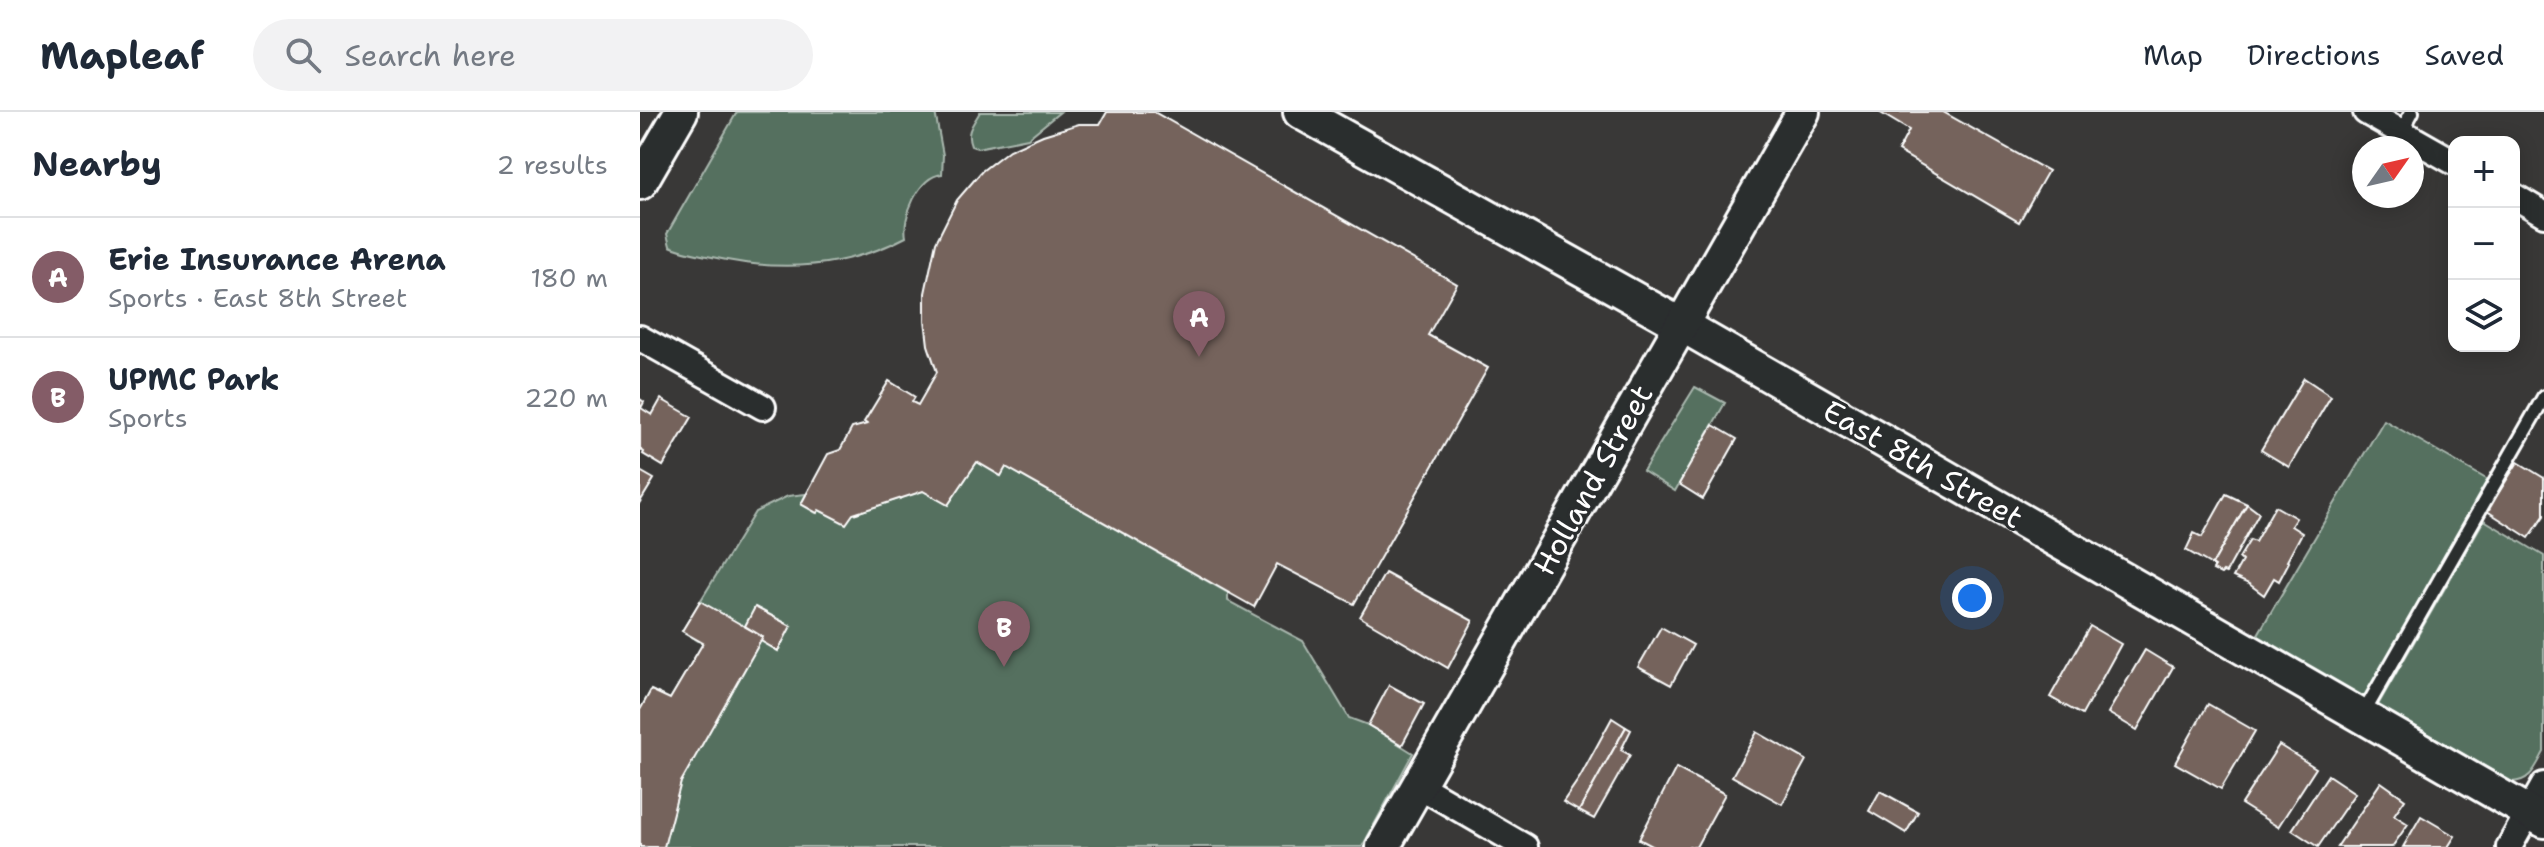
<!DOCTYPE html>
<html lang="en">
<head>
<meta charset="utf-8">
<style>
	body { margin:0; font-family:"Shantell Sans",sans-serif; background:#f2f2f3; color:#1f2937 }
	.controls { position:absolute; right:24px; top:24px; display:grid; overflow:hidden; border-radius:16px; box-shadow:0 4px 20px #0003 }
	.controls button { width:72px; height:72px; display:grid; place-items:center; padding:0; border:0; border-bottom:2px solid #e0e1e3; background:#fff; color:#1f2937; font:40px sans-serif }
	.compass { position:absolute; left:1712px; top:24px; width:72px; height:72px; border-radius:50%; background:#fff; box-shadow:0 4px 20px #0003; rotate:56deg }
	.you { position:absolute; left:1332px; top:486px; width:28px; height:28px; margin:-20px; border:6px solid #fff; border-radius:50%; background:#1a73e8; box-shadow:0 0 0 12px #1a73e833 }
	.badge { display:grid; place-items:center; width:52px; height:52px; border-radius:50%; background:#845c67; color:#fff; font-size:26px; font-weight:700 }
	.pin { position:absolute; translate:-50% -66px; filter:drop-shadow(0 2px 4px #0008) }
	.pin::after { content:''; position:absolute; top:42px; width:28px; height:24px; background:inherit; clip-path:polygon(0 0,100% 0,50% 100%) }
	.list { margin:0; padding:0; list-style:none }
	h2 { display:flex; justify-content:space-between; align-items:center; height:104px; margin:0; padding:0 32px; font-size:34px }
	h2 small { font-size:26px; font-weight:400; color:#747a83 }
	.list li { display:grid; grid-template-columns:52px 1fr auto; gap:24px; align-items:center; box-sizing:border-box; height:120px; padding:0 32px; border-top:2px solid #e0e1e3 }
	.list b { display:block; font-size:30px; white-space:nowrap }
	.list p { margin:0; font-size:26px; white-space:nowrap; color:#747a83 }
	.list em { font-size:26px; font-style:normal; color:#747a83 }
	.icon { flex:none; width:44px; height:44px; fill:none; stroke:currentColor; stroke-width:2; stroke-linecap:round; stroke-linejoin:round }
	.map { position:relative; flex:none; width:1904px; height:735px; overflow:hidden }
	header { display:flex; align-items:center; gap:48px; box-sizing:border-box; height:112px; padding:0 40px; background:#fff; border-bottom:2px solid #e0e1e3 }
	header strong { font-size:38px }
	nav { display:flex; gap:44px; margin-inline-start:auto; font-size:28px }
	.search { width:560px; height:72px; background:#f2f2f3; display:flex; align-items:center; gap:20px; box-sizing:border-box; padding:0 28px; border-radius:44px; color:#747a83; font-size:30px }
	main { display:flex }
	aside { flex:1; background:#fff }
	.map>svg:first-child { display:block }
</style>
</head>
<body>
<header>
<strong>Mapleaf</strong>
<div class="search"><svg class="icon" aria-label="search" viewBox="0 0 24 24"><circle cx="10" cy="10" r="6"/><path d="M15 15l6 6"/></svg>Search here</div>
<nav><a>Map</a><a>Directions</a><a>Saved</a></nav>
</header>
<main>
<aside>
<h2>Nearby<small>2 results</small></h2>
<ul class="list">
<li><span class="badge">A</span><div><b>Erie Insurance Arena</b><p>Sports · East 8th Street</p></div><em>180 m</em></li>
<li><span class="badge">B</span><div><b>UPMC Park</b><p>Sports</p></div><em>220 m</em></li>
</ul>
</aside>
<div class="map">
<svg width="1904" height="735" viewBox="0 0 1904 735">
	<rect width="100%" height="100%" fill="#393837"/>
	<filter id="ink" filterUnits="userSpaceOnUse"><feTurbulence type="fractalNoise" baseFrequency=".0125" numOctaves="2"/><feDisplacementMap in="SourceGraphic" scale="16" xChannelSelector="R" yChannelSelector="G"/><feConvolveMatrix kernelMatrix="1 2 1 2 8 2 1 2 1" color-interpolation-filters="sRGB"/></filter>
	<g filter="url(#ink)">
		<g fill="#55705f" stroke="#aab8af" stroke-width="2">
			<path d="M97 0H295L303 43 302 62C278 65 262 105 266 125 205 157 138 160 72 145 58 142 43 140 30 134L27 122Z"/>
			<path d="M340 0H420L388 26 337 36 331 34C325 20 333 12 340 0Z"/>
			<path d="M1055 275 1085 291 1035 379 1003 359Z"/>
			<path d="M1744 308 1848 368 1724 587 1617 524Z"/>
			<path d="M337 350 360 364 366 355 588 481V489L663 529 709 606 728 613 773 641 722 735H0V598L11 578 30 587 63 532 42 519 115 400 148 384 166 382 161 392 176 401 179 398 213 402 283 379 308 393Z"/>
			<path d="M1844 408 1904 444V640C1895 656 1891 669 1872 670L1738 593Z"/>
		</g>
		<g fill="#74645b" stroke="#fff" stroke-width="2">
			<path d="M467 0H514L817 172 788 223 848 256 714 492 637 452 614 495 366 355 361 364 337 350 308 393 283 379 213 402 206 412 179 398 177 401 161 392 188 342 200 338 212 316 227 312 224 310 249 269 275 285 272 290 278 293 297 260 288 233 285 208V181L296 130 317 88 342 59 369 38 403 23 439 12H460Z"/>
			<path d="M1239 0H1303L1408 59 1379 110 1258 39 1269 18Z"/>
			<path d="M1664 266 1691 284 1649 355 1621 338Z"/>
			<path d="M0 287 4 290 1 296 12 303 21 287 52 305 23 354 3 342 4 340 0 337Z"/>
			<path d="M1073 313 1097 327 1063 387 1039 372Z"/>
			<path d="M1878 350 1904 366V404L1889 426 1847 399Z"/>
			<path d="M0 359 14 367 0 390Z"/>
			<path d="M1586 382 1607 392 1572 453 1546 438 1554 421 1562 425Z"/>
			<path d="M1607 392 1619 401 1586 461 1583 460 1581 462 1573 458 1575 455 1572 453Z"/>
			<path d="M1635 394 1656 406 1651 414 1662 421 1647 449 1649 450 1639 469 1634 466 1624 483 1609 472 1593 465 1602 449 1599 446 1610 428 1615 430Z"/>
			<path d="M745 461 833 509 808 556 720 505Z"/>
			<path d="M60 489 123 525 41 670 24 735H0V598L11 578 30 587 63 531 42 519Z"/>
			<path d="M115 495 151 514 138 539 121 529 123 525 105 514Z"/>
			<path d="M1450 514 1481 532 1442 603 1410 585Z"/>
			<path d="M1021 515 1053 533 1031 573 998 555Z"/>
			<path d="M1505 538 1533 555 1497 618 1468 601Z"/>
			<path d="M749 573 784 592 762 633 728 613Z"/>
			<path d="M1568 592 1615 619 1581 677 1535 651Z"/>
			<path d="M972 606 986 615 939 699 923 690 940 665Z"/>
			<path d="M986 615 991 618 981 638 990 643 954 707 939 699Z"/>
			<path d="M1117 620 1166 648 1142 692 1092 664Z"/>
			<path d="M1639 633 1676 656 1638 715 1601 692Z"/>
			<path d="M1036 656 1085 682 1056 735H1014L999 727Z"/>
			<path d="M1688 663 1715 681 1678 735 1652 718Z"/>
			<path d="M1741 670 1765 687 1754 703 1768 712 1752 735H1697Z"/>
			<path d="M1240 679 1278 700 1266 721 1229 699Z"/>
			<path d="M1781 704 1815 724 1808 735H1763Z"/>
		</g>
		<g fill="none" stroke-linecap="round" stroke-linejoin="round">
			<g stroke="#fff" stroke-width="18">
				<g id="lane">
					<path d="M1761 20 1772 0"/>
					<path d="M1723 602 1904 285"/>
				</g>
			</g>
			<g stroke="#fff" stroke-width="30">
				<g id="street">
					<path d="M1726 0 1814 50"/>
					<path d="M1874 84 1904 102"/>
					<path d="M0 226 123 295"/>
					<path d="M778 673 885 735"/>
					<path d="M1869 735 1904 673"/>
				</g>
			</g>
			<g stroke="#fff" stroke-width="38">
				<g id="secondary">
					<path d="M660 0 1040 212 1904 709"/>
					<path d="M0 71 41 0"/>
					<path d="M743 735 1163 0"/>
				</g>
			</g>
			<use href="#lane" stroke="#2a2d2e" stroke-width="12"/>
			<use href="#street" stroke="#2a2d2e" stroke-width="24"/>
			<use href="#secondary" stroke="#2a2d2e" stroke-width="32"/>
		</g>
	</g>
	<g text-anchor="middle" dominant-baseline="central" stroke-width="6" stroke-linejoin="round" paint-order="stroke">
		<g font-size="30" fill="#fff" stroke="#2a2d2e">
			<text transform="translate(1283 352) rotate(30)">East 8th Street</text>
			<text transform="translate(953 368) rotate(-61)">Holland Street</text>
		</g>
	</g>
</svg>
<div class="controls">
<button>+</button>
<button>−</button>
<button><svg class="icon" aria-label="layers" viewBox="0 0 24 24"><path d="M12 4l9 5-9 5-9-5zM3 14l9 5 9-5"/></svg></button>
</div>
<svg class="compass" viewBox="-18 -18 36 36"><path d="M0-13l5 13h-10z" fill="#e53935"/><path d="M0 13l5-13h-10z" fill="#747a83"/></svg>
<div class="you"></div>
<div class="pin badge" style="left:559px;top:245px">A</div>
<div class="pin badge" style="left:364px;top:555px">B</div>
</div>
</main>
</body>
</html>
